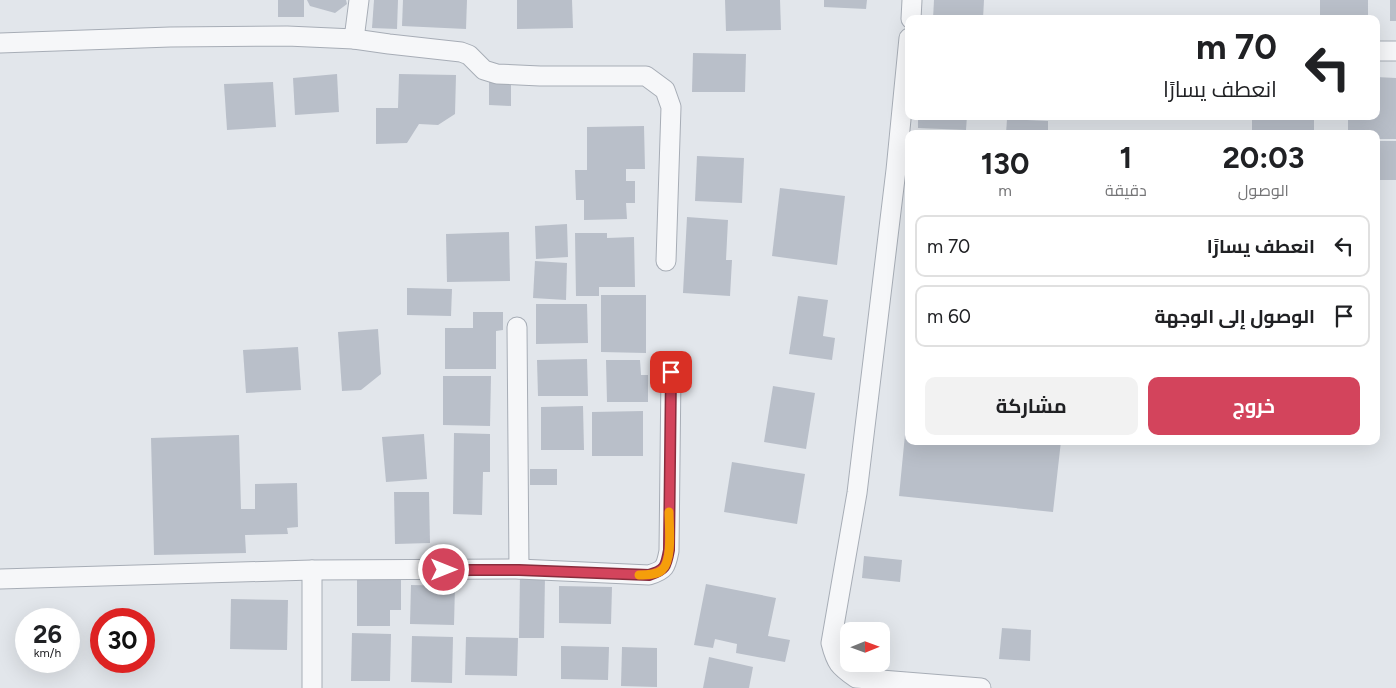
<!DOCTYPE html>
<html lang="ar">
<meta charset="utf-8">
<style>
body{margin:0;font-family:Figtree,Cairo,sans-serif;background:#f2f2f2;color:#202124;direction:rtl;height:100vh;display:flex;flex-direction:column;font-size:19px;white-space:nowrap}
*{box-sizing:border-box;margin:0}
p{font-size:16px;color:#757577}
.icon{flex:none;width:28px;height:28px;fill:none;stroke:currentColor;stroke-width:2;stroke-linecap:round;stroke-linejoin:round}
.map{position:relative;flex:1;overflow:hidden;direction:ltr}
.sheet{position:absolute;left:905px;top:130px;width:475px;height:315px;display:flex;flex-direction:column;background:#fff;border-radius:10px;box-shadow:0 5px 20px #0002;direction:rtl}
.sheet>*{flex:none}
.guide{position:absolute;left:905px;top:15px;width:475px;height:105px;border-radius:10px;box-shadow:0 5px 20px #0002;direction:rtl;background:#fff;color:#202124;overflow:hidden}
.needle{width:32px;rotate:89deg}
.fabs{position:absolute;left:840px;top:622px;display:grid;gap:10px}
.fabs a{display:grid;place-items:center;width:50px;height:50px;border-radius:10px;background:#fff;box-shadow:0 5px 20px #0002;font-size:25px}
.speed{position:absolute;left:15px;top:608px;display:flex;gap:10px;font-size:25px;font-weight:700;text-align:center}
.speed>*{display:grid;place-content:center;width:65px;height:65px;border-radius:50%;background:#fff;box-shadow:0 5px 20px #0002;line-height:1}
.speed small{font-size:12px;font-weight:400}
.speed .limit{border:8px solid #d22;background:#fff;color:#111}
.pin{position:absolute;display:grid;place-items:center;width:42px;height:42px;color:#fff;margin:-21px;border-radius:10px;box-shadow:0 2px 8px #0006}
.me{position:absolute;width:55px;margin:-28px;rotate:90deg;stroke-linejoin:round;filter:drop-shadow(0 0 4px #0008)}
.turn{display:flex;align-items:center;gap:18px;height:105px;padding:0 20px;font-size:22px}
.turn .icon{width:65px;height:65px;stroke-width:2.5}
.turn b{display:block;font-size:35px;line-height:42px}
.eta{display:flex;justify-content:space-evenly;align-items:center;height:85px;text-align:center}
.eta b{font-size:30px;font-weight:700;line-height:35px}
.cta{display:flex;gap:10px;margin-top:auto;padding:10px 20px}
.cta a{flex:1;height:58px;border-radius:10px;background:#d3445c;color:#fff;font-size:20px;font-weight:700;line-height:58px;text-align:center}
.cta a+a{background:#f2f2f2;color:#202124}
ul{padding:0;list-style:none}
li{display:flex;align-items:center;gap:15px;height:62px;margin:0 10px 8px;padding:0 10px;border:2px solid #e0e0e0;border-radius:10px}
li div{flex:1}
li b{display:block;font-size:19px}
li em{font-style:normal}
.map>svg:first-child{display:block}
.building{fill:#b9bfc9}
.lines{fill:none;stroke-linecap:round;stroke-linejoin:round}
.minor-casing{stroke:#a7adb6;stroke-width:21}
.minor{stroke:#f6f7f9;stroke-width:19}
.route-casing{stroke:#892c3c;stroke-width:12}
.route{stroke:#d3445c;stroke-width:9}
.slow{stroke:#f59e0b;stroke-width:9}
</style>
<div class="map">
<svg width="1396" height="688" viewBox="0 0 1396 688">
<rect width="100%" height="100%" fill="#e2e6eb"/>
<g class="building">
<rect x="278" y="0" width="26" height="17"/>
<path d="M307 0H346L347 4 335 13 310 6Z"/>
<path d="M374 0H398L397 29 372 28Z"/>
<path d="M403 0H467L466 29 402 26Z"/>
<path d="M517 0H572L573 28 517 29Z"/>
<path d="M725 0H780L781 30 726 31Z"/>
<path d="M824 0H867L866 9 824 7Z"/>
<path d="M934 0H984L983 19H933Z"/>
<rect x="1320" y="0" width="48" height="19"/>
<rect x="1390" y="0" width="6" height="21"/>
<path d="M693 53 746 54 745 92H692Z"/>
<path d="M337 74 339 112 295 115 293 78Z"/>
<path d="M399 74 456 75 455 114 438 125 419 124 407 143 376 144V108H398Z"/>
<path d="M1376 77 1396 78V139H1376V134H1348V116H1376Z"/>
<path d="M489 80H511V106L489 105Z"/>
<path d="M273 82 276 127 227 130 224 84Z"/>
<path d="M918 116H967L966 130 918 128Z"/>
<rect x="1252" y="116" width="62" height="18"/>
<path d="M1007 119 1048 121V134H1006Z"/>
<path d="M644 126 645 169H626V181H635V203H626L627 219 584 220V200H576L575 170H587V127Z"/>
<rect x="1376" y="141" width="20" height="39"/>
<path d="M697 156 744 158 742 203 695 201Z"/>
<path d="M780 188 845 196 837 265 772 256Z"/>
<path d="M687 217 728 220 726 260H732L730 296 683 293Z"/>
<path d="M567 224 568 257 536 259 535 226Z"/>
<path d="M509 232 510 281 447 282 446 234Z"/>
<path d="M575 233H607V238L634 237 635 287H599V296H576Z"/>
<path d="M535 261 567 263 566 300 533 298Z"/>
<path d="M407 288 452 289 451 316 407 315Z"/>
<path d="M601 295H646V353L601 352Z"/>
<path d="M798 296 828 300 823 336 835 338 832 360 789 354Z"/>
<path d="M536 304H587L588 343 536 344Z"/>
<path d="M473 312H503V330L496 331V369H445V328H473Z"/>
<path d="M378 329 381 374 361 390 342 391 338 332Z"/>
<path d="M298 347 301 390 246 393 243 350Z"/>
<path d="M587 359 588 396H538L537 360Z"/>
<path d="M606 360H640L641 375H648V402H607Z"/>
<path d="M443 376H491L490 426 443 425Z"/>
<path d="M773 386 815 393 806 449 764 442Z"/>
<path d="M583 406 584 450H541V407Z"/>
<path d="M643 411V456H592V412Z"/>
<path d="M907 414H909V441H1061L1053 512 899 496Z"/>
<path d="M454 433 490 434V472H483L482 515 453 514Z"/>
<path d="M424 434 427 479 386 482 382 437Z"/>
<path d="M239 435 241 509H255V484L297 483 298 527 287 528 288 534 245 535 246 553 154 555 151 438Z"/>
<path d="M732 462 805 474 797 524 724 512Z"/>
<rect x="530" y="469" width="27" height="16"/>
<path d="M394 492H429L430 543 395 544Z"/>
<path d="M864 556 902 560 900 582 862 578Z"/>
<path d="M520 575H545L544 638H519Z"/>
<path d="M357 578 401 579V610H390V626H357Z"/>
<path d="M706 584 776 598 768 636 790 640 785 662 736 653 737 644 715 639 713 648 694 645Z"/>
<path d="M411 585 455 586 454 625 410 624Z"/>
<path d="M559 586 612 587 611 624 559 623Z"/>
<path d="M231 599 288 600 287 650 230 649Z"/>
<path d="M1002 628 1031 630 1030 661 999 659Z"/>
<path d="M352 633 391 634 390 681H351Z"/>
<path d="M412 636 453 637 452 683 411 682Z"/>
<path d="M466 637 518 638 517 676 465 675Z"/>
<path d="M561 646 609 647 608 680 561 679Z"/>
<path d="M622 647 657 648V687L621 686Z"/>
<path d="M709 657 753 667 749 688H703Z"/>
</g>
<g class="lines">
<defs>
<g id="minor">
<path d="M911 19 912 0"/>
<path d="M909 38 896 170 857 493 831 643C836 663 839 666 856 678L981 688"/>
<path d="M354 39 389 44 461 52 469 55 484 70 497 74 540 76H646L665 90 671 107 666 261"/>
<path d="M0 43 170 37 287 36 354 39 359 0"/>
<path d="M1376 51H1396"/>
<path d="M517 327 519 569"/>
<path d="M312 570V688"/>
<path d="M0 579 312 570 519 569 649 575C665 570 666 567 669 551L671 372"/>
</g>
</defs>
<use href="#minor" class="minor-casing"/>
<use href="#minor" class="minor"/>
</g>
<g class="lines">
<defs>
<path id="route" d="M444 570H519L649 575C665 570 666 567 669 550L671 372"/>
</defs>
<use href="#route" class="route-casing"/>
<use href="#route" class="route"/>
<path class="slow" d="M639 575C647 575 656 575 662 570 673 560 669 526 669 512"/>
</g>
</svg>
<div class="fabs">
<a><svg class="needle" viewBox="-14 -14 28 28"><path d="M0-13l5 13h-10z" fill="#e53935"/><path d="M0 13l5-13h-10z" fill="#757577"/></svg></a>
</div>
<div class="speed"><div>26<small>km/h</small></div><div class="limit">30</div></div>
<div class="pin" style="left:671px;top:372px;background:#d93025"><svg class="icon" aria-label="arrive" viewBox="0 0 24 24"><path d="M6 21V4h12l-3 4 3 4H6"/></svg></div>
<svg class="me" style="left:444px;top:570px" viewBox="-20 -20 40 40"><circle r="17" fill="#d3445c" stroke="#fff" stroke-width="3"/><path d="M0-11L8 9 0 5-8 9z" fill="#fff"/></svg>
<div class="guide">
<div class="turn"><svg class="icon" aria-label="left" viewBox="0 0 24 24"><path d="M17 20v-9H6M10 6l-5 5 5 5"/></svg><div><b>70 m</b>انعطف يسارًا</div></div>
</div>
<section class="sheet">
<div class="eta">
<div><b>20:03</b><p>الوصول</p></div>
<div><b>1</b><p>دقيقة</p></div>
<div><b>130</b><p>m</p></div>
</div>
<ul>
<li><svg class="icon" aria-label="left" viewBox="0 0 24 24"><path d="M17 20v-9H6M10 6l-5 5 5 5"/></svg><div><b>انعطف يسارًا</b></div><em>70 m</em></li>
<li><svg class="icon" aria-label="arrive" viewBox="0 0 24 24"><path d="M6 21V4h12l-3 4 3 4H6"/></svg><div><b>الوصول إلى الوجهة</b></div><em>60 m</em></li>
</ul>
<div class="cta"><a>خروج</a><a>مشاركة</a></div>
</section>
</div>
